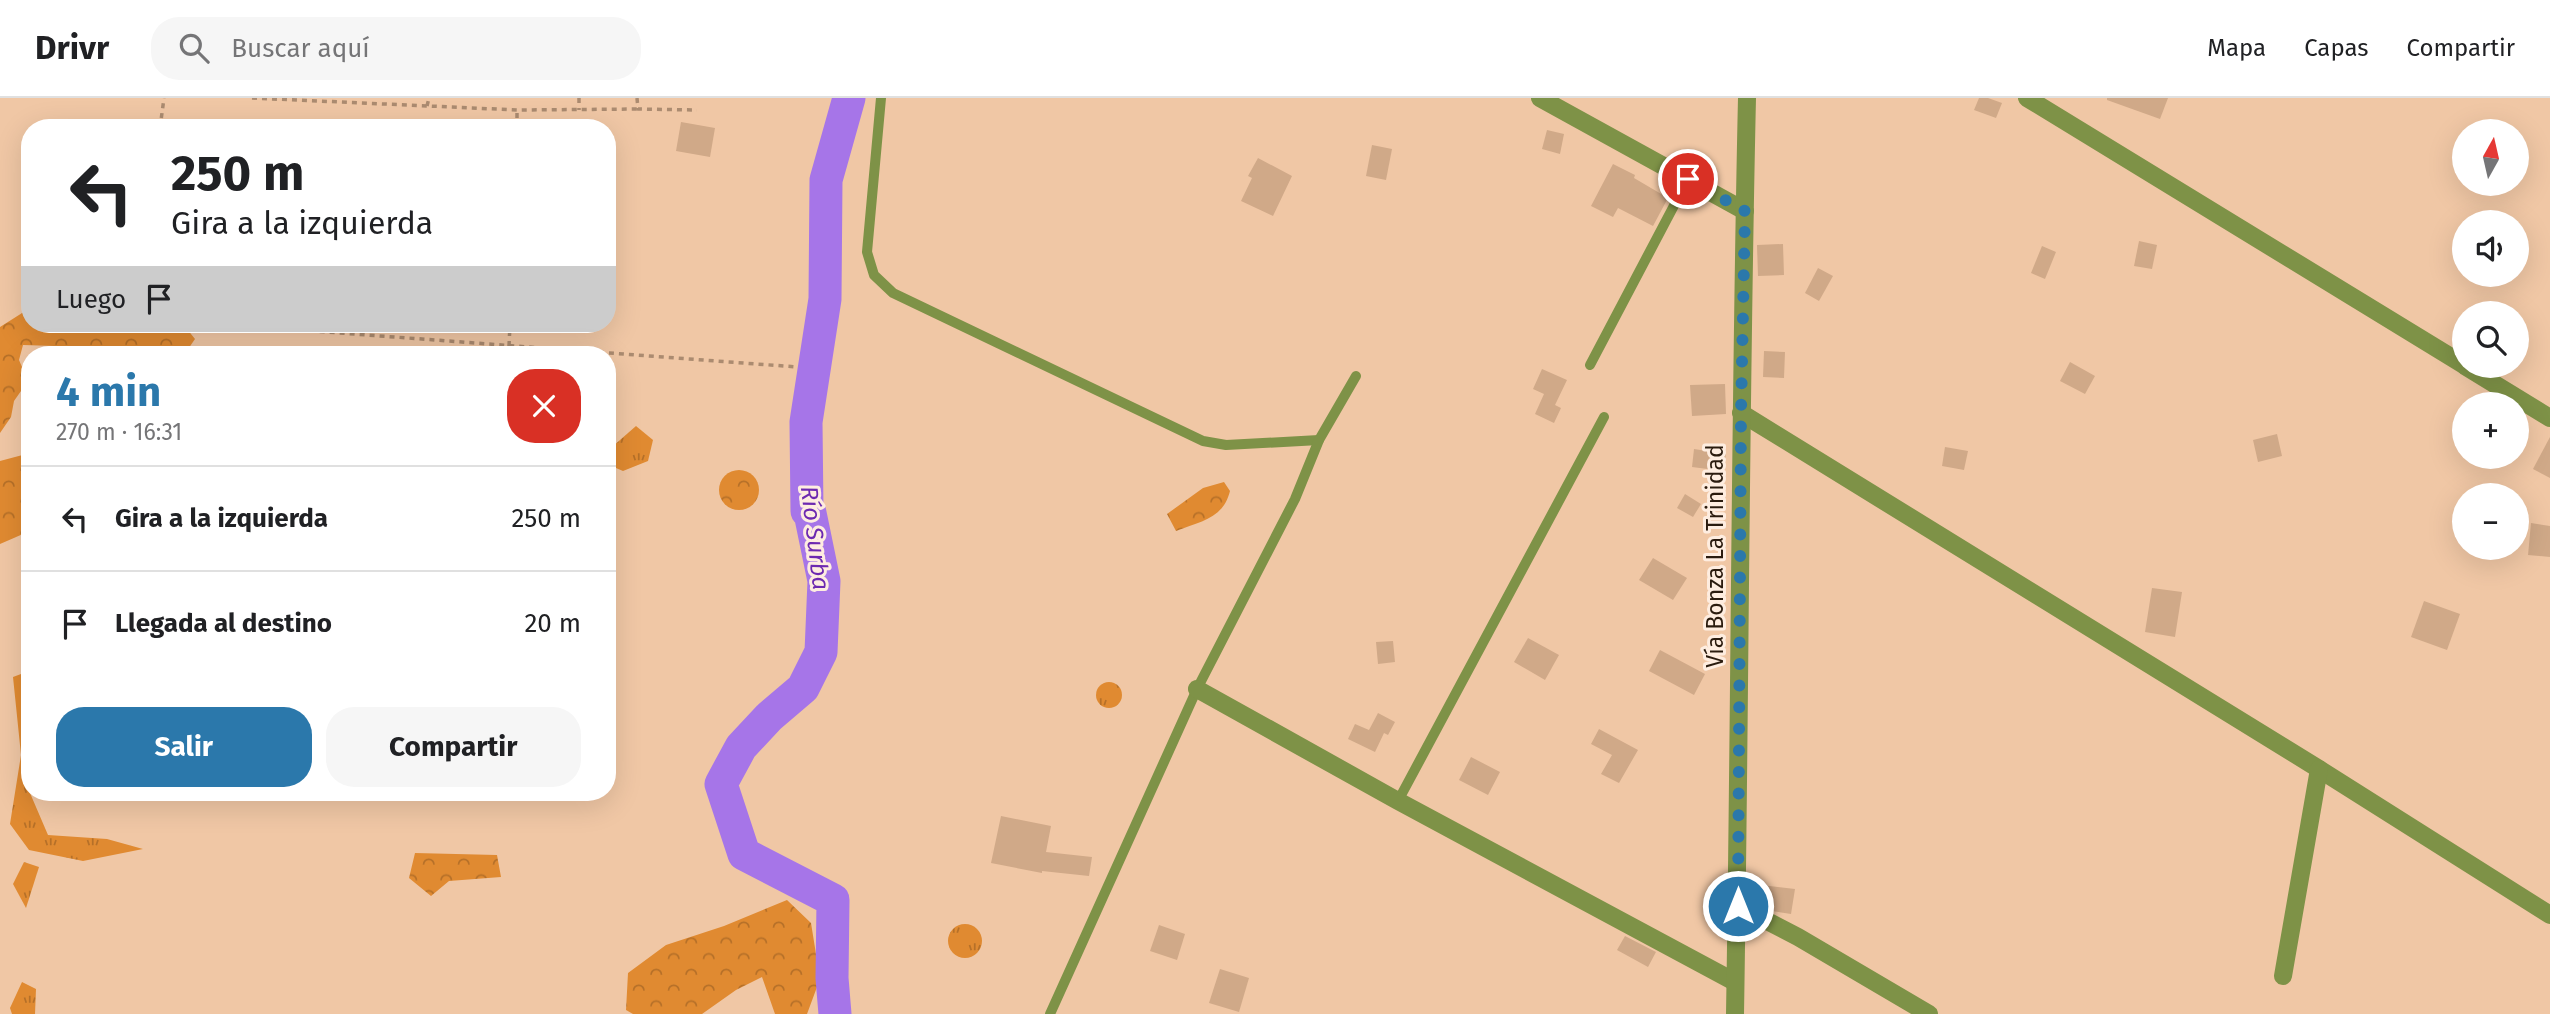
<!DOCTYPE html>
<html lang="es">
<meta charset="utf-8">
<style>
body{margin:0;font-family:"Fira Sans",sans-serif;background:#f6f6f6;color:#202124;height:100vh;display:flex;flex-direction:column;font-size:26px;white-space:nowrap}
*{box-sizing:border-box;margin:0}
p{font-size:23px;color:#757577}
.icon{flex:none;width:38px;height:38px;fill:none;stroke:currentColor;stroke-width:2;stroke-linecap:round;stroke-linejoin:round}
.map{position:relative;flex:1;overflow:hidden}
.side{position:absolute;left:21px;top:248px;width:595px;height:455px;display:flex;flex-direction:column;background:#fff;border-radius:28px;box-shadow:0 7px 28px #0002}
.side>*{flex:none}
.top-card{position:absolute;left:21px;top:21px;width:595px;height:214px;border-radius:28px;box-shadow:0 7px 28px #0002;background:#fff;color:#202124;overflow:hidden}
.needle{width:46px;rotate:8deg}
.controls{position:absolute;left:2452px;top:21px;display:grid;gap:14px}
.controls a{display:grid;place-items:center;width:77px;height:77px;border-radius:50%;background:#fff;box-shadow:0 7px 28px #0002;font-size:35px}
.pin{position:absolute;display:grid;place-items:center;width:60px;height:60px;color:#fff;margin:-30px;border:4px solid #fff;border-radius:50%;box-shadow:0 2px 7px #0007}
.me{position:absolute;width:77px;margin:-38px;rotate:0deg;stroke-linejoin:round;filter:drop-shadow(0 0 5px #0008)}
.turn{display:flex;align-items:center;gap:24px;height:147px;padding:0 35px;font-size:32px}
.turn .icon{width:91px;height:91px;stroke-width:2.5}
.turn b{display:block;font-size:49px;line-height:60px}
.then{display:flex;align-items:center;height:66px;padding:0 35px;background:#0003;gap:14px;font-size:26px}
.round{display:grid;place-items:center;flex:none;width:74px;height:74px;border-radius:28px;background:#f6f6f6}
.summary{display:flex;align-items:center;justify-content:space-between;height:119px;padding:0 35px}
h1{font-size:42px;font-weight:700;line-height:52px;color:#2b78ab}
.primary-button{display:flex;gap:14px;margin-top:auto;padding:14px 35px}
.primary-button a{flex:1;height:80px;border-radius:28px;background:#2b78ab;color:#fff;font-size:28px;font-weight:700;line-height:80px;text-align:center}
.primary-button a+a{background:#f6f6f6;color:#202124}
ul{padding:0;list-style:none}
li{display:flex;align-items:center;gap:21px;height:105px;padding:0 35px;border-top:2px solid #e0e0e0}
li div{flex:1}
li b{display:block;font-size:26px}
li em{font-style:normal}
header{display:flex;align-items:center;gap:42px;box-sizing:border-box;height:98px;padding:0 35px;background:#fff;border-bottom:2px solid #e0e0e0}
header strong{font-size:33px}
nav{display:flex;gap:38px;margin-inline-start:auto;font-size:24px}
.search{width:490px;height:63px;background:#f6f6f6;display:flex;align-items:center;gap:18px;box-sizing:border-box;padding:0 24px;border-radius:28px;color:#757577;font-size:26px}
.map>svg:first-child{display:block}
.grass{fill:url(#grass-tufts)}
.forest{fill:url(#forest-crowns)}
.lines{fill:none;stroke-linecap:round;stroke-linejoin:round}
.river{stroke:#a675e8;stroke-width:33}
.building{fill:#d0a988}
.path{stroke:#ab8b70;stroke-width:3.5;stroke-dasharray:5 5;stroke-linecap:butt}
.lane{stroke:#7e9247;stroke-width:10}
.street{stroke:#7e9247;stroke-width:18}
.route{stroke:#2b78ab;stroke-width:12;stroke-dasharray:0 21.6}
.labels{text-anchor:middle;stroke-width:6;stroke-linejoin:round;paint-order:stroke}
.street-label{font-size:23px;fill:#2a1b0e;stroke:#feede0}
.water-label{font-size:24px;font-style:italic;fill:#6d29b0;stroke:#feede0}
</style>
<header>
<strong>Drivr</strong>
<div class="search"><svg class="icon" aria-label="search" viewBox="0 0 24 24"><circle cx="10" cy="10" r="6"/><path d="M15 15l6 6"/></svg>Buscar aquí</div>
<nav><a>Mapa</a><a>Capas</a><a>Compartir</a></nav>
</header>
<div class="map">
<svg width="2550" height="916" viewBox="0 0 2550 916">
<defs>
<pattern id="grass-tufts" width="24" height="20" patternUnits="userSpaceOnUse" patternTransform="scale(1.75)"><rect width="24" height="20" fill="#e08a31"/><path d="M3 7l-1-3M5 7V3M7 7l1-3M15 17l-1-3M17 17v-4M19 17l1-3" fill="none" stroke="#b67028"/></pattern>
<pattern id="forest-crowns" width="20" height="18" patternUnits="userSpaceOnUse" patternTransform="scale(1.75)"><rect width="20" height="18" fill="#e08a31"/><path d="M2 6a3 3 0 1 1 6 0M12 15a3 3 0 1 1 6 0" fill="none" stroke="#b67028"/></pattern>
</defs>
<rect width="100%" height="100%" fill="#f0c7a5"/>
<g class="grass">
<path d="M636 328 653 342 648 363 623 373 609 367 612 349Z"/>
<path d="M29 573 30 695 48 737 107 741 143 751 83 763 29 752 10 726 21 657 13 579Z"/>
<circle cx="1109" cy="597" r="13"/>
<path d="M24 764 39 769 26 810 13 786Z"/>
<circle cx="965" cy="843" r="17"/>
<path d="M22 884 36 891 35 916H12L10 910Z"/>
</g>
<g class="forest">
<path d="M30 210V226H183L195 241 184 257 147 251 23 247 19 262 28 283 14 303 11 319 0 335V229Z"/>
<path d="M30 355V433L0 446V363Z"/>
<circle cx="739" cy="392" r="20"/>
<path d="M1224 384 1230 393C1223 421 1201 423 1176 433L1167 416 1203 390Z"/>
<path d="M415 755 497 757 501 779 449 783 431 798 409 780Z"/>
<path d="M787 802 811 825 816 856 817 889 807 916H775L762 879 736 892 702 916H633L626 912 628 875 666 847 724 828Z"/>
</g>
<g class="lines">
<path class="river" d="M835 916 832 880 833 802 744 756 721 686 741 649 769 619 803 590 821 554 824 483 810 415 807 413 806 324 825 201 826 82 849 0"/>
</g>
<g class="building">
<path d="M1979 0H1988L2002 5 1996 20 1974 12Z"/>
<path d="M2107 0H2168L2160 21 2107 2Z"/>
<path d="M681 24 715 30 710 59 676 53Z"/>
<path d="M1547 32 1564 36 1560 56 1542 51Z"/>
<path d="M1372 47 1392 51 1386 82 1366 78Z"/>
<path d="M1258 60 1292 78 1273 118 1241 103 1252 80 1248 78Z"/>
<path d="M1613 66 1635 77 1634 80 1668 100 1653 128 1618 110 1613 119 1591 108Z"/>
<path d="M2139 143 2157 147 2152 171 2134 168Z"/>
<path d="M1783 146 1784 177 1758 178 1757 147Z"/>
<path d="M2042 148 2056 154 2045 181 2031 175Z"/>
<path d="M1818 170 1833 178 1819 203 1805 195Z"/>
<path d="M1764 253 1785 254 1784 280 1763 279Z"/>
<path d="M2070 264 2095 278 2085 296 2060 283Z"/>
<path d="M1542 271 1567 282 1555 307 1561 310 1554 325 1535 316 1544 296 1533 291Z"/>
<path d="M1725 286 1726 316 1692 318 1690 287Z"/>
<path d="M2277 336 2282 358 2258 364 2253 342Z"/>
<path d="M2550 339V380L2533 371Z"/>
<path d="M1945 349 1968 353 1964 372 1942 368Z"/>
<path d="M1694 351 1726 356 1723 373 1692 369Z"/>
<path d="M1685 396 1701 406 1693 419 1677 410Z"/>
<path d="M2531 425 2550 428V459L2528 457Z"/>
<path d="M1653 460 1687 480 1673 502 1639 482Z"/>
<path d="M2152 490 2182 494 2175 539 2145 534Z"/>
<path d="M2424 503 2460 516 2447 552 2411 539Z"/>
<path d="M1528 540 1559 557 1545 582 1514 564Z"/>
<path d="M1393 543 1395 564 1378 566 1376 544Z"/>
<path d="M1660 552 1705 576 1694 597 1649 573Z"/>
<path d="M1378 615 1395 624 1388 637 1384 635 1375 654 1348 641 1355 626 1369 632Z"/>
<path d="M1599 631 1638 652 1619 685 1601 676 1612 657 1591 646Z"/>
<path d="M1471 659 1500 674 1488 697 1459 682Z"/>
<path d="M1001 718 1051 728 1046 754 1092 759 1089 778 1042 773V775L991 765Z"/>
<path d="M1761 787 1795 791 1791 816 1772 813 1759 806Z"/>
<path d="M1159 827 1185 836 1177 862 1150 853Z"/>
<path d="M1625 838 1656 854 1648 869 1617 852Z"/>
<path d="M1220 871 1249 880 1239 914 1209 905Z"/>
</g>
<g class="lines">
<g class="path">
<path d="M252 0 517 12 638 11"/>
<path d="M579 0V12"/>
<path d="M637 0 638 11 697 12"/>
<path d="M427 8 429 0"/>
<path d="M160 30 164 0"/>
<path d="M517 30V12"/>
<path d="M220 226 797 269"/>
<path d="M509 248 510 226"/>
</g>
<g class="lane">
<path d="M881 0 867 154 874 177 893 195 1203 343 1226 347 1319 342"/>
<path d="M1590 267 1688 81"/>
<path d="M1398 703 1604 319"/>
<path d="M1050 916 1197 591 1295 401 1319 342 1356 278"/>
</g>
<g class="street">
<path d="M1540 0 1745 113"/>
<path d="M2027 0 2464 267"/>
<path d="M2465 268 2550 320"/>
<path d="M1741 315 2319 671 2550 817"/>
<path d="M1197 591 1398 703 1735 884"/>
<path d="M1738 808 1798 839 1929 916"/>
<path d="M2283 878 2319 671"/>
<path d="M1735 916C1740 611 1740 305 1747 0"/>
</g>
</g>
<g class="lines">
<path class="route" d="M1688 81 1745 113 1741 315 1738 808"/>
</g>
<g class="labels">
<g class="street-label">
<text transform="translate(1715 458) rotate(-90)" y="8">Vía Bonza La Trinidad</text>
</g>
<g class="water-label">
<text transform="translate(815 440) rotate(83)" y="8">Río Surba</text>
</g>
</g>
</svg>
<div class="controls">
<a><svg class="needle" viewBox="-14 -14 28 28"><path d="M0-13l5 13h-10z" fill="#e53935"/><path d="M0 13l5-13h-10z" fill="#757577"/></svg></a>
<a><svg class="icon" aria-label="sound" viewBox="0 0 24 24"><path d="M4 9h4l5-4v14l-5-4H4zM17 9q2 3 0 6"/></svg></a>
<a><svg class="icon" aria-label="search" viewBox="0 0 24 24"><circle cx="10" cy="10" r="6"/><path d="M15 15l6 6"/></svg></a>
<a>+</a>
<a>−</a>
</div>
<div class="pin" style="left:1688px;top:81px;background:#d93025"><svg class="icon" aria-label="arrive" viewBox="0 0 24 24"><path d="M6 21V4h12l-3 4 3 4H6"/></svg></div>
<svg class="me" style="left:1738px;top:808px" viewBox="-20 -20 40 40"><circle r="17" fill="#2b78ab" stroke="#fff" stroke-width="3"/><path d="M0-11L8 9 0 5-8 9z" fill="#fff"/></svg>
<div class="top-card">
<div class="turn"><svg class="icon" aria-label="left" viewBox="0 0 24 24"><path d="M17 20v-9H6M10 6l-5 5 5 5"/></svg><div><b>250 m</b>Gira a la izquierda</div></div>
<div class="then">Luego<svg class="icon" aria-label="arrive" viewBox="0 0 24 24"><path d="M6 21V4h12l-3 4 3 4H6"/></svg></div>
</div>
<section class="side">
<div class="summary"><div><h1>4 min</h1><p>270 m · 16:31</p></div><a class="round" style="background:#d93025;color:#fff"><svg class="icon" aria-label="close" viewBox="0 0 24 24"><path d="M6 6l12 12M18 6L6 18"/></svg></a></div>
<ul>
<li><svg class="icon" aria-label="left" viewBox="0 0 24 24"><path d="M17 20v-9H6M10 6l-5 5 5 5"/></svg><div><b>Gira a la izquierda</b></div><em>250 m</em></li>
<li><svg class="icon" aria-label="arrive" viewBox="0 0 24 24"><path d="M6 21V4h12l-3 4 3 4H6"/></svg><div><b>Llegada al destino</b></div><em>20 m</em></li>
</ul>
<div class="primary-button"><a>Salir</a><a>Compartir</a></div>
</section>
</div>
